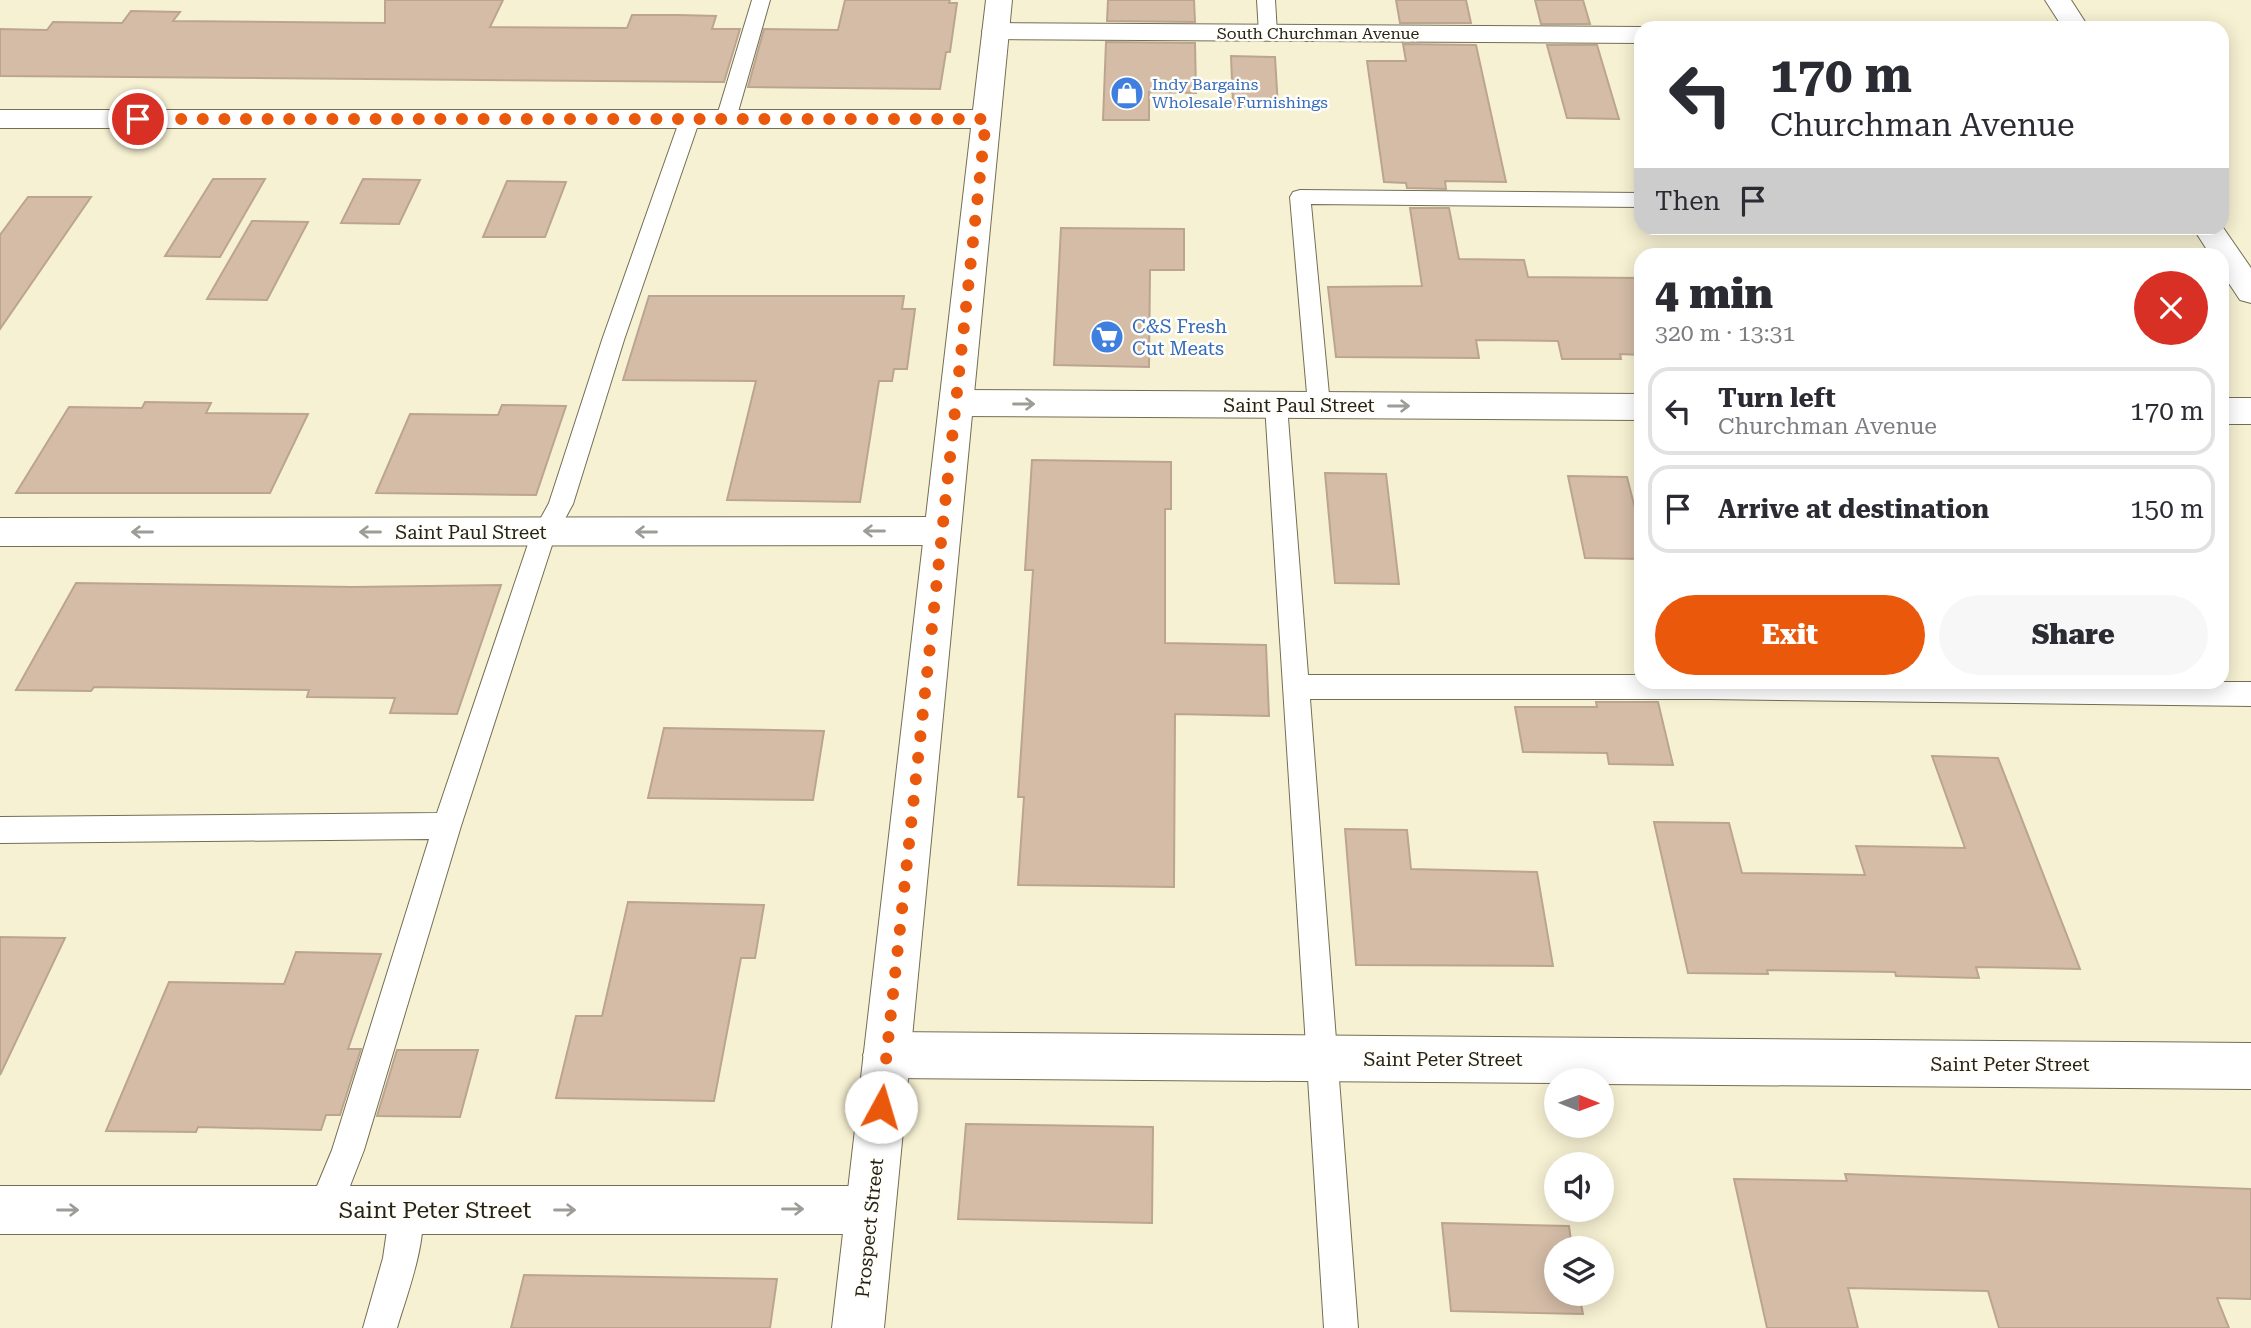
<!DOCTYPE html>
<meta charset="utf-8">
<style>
body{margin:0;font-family:"Roboto Serif",serif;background:#f7f7f7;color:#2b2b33;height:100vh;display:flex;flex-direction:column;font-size:26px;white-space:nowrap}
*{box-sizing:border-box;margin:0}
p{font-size:23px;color:#7c7c81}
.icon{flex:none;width:38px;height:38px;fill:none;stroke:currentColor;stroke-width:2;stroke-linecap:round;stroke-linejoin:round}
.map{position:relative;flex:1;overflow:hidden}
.sheet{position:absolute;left:1634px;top:248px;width:595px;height:441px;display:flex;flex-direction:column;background:#fff;border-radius:21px;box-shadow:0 4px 18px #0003}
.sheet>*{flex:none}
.top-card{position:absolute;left:1634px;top:21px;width:595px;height:214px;border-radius:21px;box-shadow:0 4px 18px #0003;background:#fff;color:#2b2b33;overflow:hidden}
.needle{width:46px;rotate:91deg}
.fabs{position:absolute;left:1544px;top:1068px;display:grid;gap:14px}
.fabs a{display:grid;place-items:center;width:70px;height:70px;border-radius:50%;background:#fff;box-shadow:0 4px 18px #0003;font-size:35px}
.pin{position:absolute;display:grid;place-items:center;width:60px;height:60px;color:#fff;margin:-30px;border:4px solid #fff;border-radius:50%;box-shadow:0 2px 7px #0007}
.me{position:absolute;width:77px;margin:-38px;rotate:6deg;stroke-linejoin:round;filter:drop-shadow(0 0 5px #0008)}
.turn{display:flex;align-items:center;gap:24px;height:147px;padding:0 21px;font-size:32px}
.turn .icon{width:91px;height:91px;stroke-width:2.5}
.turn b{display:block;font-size:49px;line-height:60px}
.then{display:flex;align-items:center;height:66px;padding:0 21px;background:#0003;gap:14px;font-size:26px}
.round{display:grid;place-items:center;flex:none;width:74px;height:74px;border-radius:37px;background:#f7f7f7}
.headline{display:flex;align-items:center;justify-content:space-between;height:119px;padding:0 21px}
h1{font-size:42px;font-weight:800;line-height:52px}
.cta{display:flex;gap:14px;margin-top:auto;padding:14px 21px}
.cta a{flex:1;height:80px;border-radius:42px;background:#ea580c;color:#fff;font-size:28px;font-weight:800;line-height:80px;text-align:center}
.cta a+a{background:#f7f7f7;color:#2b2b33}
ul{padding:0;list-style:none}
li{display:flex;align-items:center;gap:21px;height:88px;margin:0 14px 10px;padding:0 7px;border:4px solid #e1e1e2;border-radius:21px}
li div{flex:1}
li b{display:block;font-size:26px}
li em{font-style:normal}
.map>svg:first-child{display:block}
.building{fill:#d4bca7;stroke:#bca590;stroke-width:2}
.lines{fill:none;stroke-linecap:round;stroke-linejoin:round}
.service-casing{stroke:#736e53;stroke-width:2}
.minor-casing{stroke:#736e53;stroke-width:2}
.secondary-casing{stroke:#736e53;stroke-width:2}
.service{fill:#fff;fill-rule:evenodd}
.minor{fill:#fff;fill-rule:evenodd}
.secondary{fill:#fff;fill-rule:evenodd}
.oneway{stroke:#9d9c97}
.route{stroke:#ea580c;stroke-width:12;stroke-dasharray:0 21.6}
.labels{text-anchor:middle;stroke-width:5;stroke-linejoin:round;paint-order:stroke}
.far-street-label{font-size:16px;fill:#262318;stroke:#fffef8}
.far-shop-label{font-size:16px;fill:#366cbe;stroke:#fffef8;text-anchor:start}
.shop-label{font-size:19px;fill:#366cbe;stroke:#fffef8;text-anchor:start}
.street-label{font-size:19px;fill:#262318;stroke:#fffef8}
.near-street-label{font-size:23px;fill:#262318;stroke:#fffef8}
</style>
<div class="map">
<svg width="2251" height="1328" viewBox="0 0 2251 1328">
<rect width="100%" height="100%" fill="#f7f1d3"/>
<g class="building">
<path d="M385 0H503L490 27 627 28 632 15H679L716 16 712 29H740L724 82 0 76V29L47 30 53 22 122 23 131 11 180 12 173 21 385 23Z"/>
<path d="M845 0H950L949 3H957L950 52H946L940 89 748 87 764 29 838 30Z"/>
<path d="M1108 0H1194L1195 22 1107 21Z"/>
<path d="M1396 0H1466L1471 23H1400Z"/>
<path d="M1535 0H1583L1590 24H1541Z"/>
<path d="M1106 42 1195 43 1196 93 1149 92V120H1103Z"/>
<path d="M1403 44 1476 45 1506 182 1445 181 1446 189 1407 188 1406 183 1384 182 1367 61H1406Z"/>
<path d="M1547 45H1597L1619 119 1567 118Z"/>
<path d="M1231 56 1275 57 1278 107 1233 106Z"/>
<path d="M213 179H265L220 257 165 256Z"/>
<path d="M363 179 420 180 399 224 341 223Z"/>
<path d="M507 181 566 182 545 237H483Z"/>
<path d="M28 197H91L0 329V235Z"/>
<path d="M1410 208H1449L1459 259 1524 260 1528 277 1642 278V355L1620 354 1621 359H1562L1558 341 1476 340 1479 358 1336 357 1328 287 1422 286Z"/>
<path d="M252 221 308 222 267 300 207 299Z"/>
<path d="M1061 228 1184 229V270H1150L1149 367 1054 365Z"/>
<path d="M649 296H904L902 309H915L907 369H894L892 381H879L860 502 727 500 756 381 623 380Z"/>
<path d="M145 402 211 403 206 413 308 414 270 493H16L69 407 142 408Z"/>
<path d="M502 405 566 406 536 495 376 493 410 414 498 415Z"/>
<path d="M1032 460 1171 462V509H1165V643L1266 645 1269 716 1175 714 1174 887 1018 885 1024 797H1018L1033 570H1025Z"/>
<path d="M1325 473 1386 474 1399 584 1335 583Z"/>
<path d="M1568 476 1627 477 1642 536V559L1585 558Z"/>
<path d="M76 583 353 587 501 585 457 714 390 713 395 698 307 697 309 690 94 687 91 691 16 690Z"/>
<path d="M1596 702H1658L1673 765 1609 764 1607 753 1523 752 1515 707H1597Z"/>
<path d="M664 728 824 731 813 800 648 798Z"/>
<path d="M1932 756 1998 758 2080 969 1976 967 1979 978 1896 976 1895 972 1767 970 1768 974 1688 973 1654 822 1729 823 1742 873 1865 875 1856 846 1965 848Z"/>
<path d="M1345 829 1407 830 1411 869 1537 872 1553 966 1356 965Z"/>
<path d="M628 902 764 905 755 958H741L714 1101 556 1098 576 1016H602Z"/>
<path d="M0 937 65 938 0 1075Z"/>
<path d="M296 952 381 954 348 1049H361L340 1115H326L321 1130 198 1127 196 1132 106 1131 169 982 284 984Z"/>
<path d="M397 1050H478L460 1117 377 1116Z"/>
<path d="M966 1124 1153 1127 1152 1223 958 1219Z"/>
<path d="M1845 1174 2251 1189V1299L2217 1298 2229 1328H1999L1988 1291 1848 1288 1858 1328H1767L1734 1179 1847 1181Z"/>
<path d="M1442 1223 1569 1226 1572 1248H1556V1293H1579L1583 1314 1451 1311Z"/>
<path d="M524 1275 777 1279 770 1328H511Z"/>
</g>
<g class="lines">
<defs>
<g id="service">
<path d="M752 0H770L736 119 733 123H719L716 119Z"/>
<path d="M1257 0H1275L1277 33 1274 37H1262L1259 33Z"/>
<path d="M690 113 697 115 700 119 624 340 573 504 554 539 461 826 364 1150 336 1222 324 1227 312 1222 307 1210 332 1150 429 839 0 843V817L437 813 530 538 549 503 602 340 680 119 683 115Z"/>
<path d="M1300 190 1642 193V207L1311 204 1330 405 1327 411 1319 414 1311 411 1308 405 1290 197 1293 192Z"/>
<path d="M1276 396 1284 399 1287 405 1308 675H1642V682H2251V706L1709 699H1310L1358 1328H1324L1265 405 1268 399Z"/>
<path d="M407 1193 419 1198C432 1230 407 1294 397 1328H363L383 1258 390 1210 395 1198Z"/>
</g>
<g id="minor">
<path d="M2045 0H2071L2089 28H2063Z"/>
<path d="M995 23 1642 27 1646 28H1642V43L995 39 986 37 982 31 986 25Z"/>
<path d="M2222 226 2251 268V303L2240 300 2222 273V256H2211L2193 228Z"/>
<path d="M956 390 1642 394V420L956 416 944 412 939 403 944 394Z"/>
<rect x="2222" y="398" width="29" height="26"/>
<path d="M942 517 955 521 960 531 955 541 942 545 0 546V518Z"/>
<path d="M886 1032 2251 1043V1089L1601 1084V1080H1556V1083L886 1078 870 1071 863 1055 870 1039Z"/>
<path d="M0 1186H871L888 1193 895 1210 888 1227 871 1234H0Z"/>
</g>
<path id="secondary" d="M986 0H1012L884 1328H832L971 128H0V110H973Z"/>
</defs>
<use href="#service" class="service-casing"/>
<use href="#minor" class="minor-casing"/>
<use href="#secondary" class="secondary-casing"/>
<use href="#service" class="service"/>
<use href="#minor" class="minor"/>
<use href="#secondary" class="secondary"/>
</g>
<defs><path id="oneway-shaft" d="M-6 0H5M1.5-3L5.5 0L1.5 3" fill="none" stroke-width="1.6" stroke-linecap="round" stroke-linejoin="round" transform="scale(1.75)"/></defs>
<g class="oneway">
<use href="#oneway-shaft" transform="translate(1024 404)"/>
<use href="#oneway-shaft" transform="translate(1399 406)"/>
<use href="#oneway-shaft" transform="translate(874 531) rotate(180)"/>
<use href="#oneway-shaft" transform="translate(142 532) rotate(-180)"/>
<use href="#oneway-shaft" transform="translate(370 532) rotate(-180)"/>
<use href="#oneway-shaft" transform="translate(646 532) rotate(180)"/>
<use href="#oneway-shaft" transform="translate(793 1209)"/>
<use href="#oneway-shaft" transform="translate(68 1210)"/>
<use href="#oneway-shaft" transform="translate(565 1210)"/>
</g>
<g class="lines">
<path class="route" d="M138 119H986L881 1107"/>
</g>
<defs>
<symbol id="shop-disc" viewBox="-11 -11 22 22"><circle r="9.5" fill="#3f7fe0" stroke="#fffef8"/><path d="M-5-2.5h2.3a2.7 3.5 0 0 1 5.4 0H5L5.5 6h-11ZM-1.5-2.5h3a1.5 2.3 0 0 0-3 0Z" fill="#fff"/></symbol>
<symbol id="supermarket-disc" viewBox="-11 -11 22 22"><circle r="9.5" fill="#3f7fe0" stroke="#fffef8"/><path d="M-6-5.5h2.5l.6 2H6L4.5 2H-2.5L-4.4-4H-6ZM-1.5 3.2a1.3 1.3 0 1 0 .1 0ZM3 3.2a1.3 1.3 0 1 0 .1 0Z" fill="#fff"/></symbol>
</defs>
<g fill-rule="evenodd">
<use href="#shop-disc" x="1108" y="74" width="38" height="38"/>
<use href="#supermarket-disc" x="1088" y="318" width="38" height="38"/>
</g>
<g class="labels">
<g class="far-street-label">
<text x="1318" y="39">South Churchman Avenue</text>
</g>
<g class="far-shop-label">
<text x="1152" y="90">Indy Bargains<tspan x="1152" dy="18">Wholesale Furnishings</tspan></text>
</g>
<g class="shop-label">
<text x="1132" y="333">C&amp;S Fresh<tspan x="1132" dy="22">Cut Meats</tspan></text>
</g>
<g class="street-label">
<text x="1299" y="412">Saint Paul Street</text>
<text x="471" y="539">Saint Paul Street</text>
<text x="1443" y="1066">Saint Peter Street</text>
<text x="2010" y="1071">Saint Peter Street</text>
<text transform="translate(869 1228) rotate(-84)" y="7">Prospect Street</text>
</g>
<g class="near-street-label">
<text x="435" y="1218">Saint Peter Street</text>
</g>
</g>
</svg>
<div class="fabs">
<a><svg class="needle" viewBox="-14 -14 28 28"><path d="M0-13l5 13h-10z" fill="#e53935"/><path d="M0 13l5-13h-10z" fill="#7c7c81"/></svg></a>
<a><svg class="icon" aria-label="sound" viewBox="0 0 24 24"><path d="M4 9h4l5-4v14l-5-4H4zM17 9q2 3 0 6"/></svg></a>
<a><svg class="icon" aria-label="layers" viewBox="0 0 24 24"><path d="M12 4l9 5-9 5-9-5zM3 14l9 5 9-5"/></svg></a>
</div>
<div class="pin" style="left:138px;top:119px;background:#d93025"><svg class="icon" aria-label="arrive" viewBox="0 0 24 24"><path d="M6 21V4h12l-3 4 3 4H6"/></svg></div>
<svg class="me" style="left:881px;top:1107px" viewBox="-20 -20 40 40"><circle r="19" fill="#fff"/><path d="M0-13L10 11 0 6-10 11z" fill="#ea580c"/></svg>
<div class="top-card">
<div class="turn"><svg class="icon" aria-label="left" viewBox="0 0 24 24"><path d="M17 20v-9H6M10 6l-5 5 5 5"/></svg><div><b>170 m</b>Churchman Avenue</div></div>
<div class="then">Then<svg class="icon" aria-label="arrive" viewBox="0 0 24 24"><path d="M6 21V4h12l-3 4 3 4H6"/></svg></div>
</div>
<section class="sheet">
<div class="headline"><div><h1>4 min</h1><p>320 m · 13:31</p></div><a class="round" style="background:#d93025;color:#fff"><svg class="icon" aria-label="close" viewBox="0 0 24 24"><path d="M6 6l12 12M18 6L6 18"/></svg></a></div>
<ul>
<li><svg class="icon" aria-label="left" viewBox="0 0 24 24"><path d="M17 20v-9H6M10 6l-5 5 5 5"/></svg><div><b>Turn left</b><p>Churchman Avenue</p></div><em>170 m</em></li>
<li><svg class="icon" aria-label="arrive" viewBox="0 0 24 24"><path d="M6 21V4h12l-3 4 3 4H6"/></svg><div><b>Arrive at destination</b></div><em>150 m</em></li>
</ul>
<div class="cta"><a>Exit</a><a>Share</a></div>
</section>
</div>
